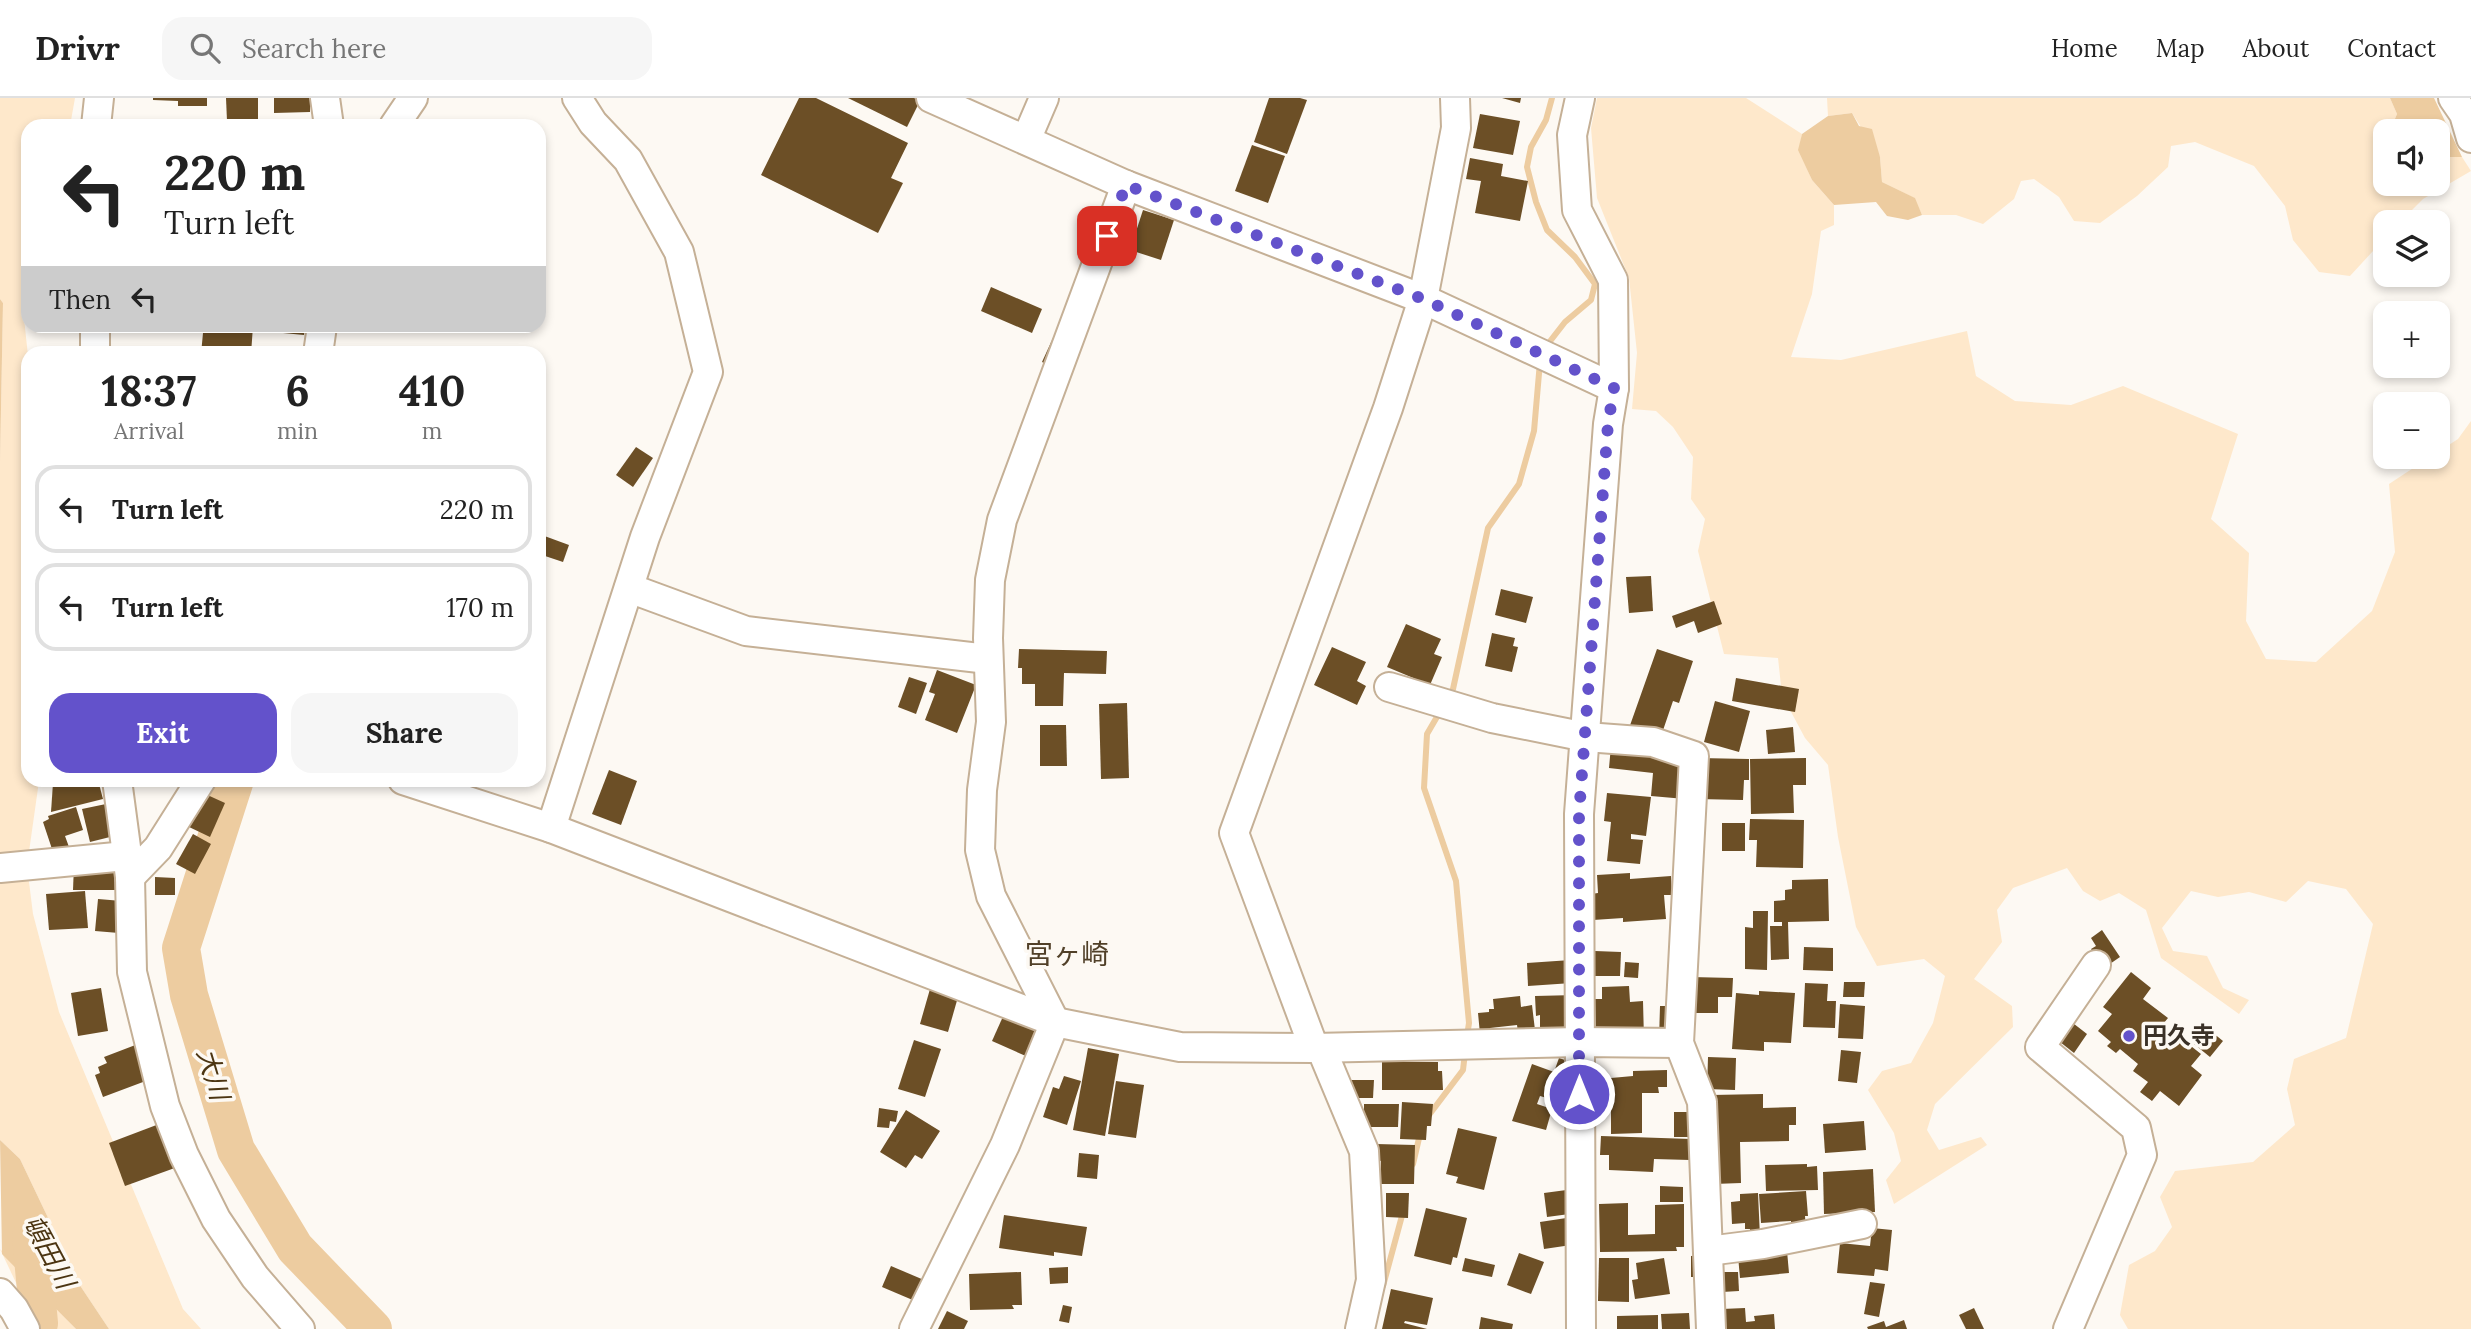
<!DOCTYPE html>
<meta charset="utf-8">
<style>
body{margin:0;font-family:Lora,"Noto Sans JP",serif;background:#f6f6f6;color:#222;height:100vh;display:flex;flex-direction:column;font-size:26px;white-space:nowrap}
*{box-sizing:border-box;margin:0}
p{font-size:23px;color:#767676}
.icon{flex:none;width:38px;height:38px;fill:none;stroke:currentColor;stroke-width:2;stroke-linecap:round;stroke-linejoin:round}
.map{position:relative;flex:1;overflow:hidden}
.panel{position:absolute;left:21px;top:248px;width:525px;height:441px;display:flex;flex-direction:column;background:#fff;border-radius:21px;box-shadow:0 4px 10px #0003}
.panel>*{flex:none}
.top-card{position:absolute;left:21px;top:21px;width:525px;height:214px;border-radius:21px;box-shadow:0 4px 10px #0003;background:#fff;color:#222;overflow:hidden}
.controls{position:absolute;left:2373px;top:21px;display:grid;gap:14px}
.controls a{display:grid;place-items:center;width:77px;height:77px;border-radius:14px;background:#fff;box-shadow:0 4px 10px #0003;font-size:35px}
.pin{position:absolute;display:grid;place-items:center;width:60px;height:60px;color:#fff;margin:-30px;border-radius:14px;box-shadow:0 4px 10px #0006}
.me{position:absolute;width:77px;margin:-38px;rotate:0deg;stroke-linejoin:round;filter:drop-shadow(0 0 5px #0008)}
.turn{display:flex;align-items:center;gap:24px;height:147px;padding:0 28px;font-size:32px}
.turn .icon{width:91px;height:91px;stroke-width:2.5}
.turn b{display:block;font-size:49px;line-height:60px}
.then{display:flex;align-items:center;height:66px;padding:0 28px;background:#0003;gap:14px;font-size:26px}
.eta{display:flex;justify-content:space-evenly;align-items:center;height:119px;text-align:center}
.eta b{font-size:42px;font-weight:700;line-height:49px}
.button{display:flex;gap:14px;margin-top:auto;padding:14px 28px}
.button a{flex:1;height:80px;border-radius:21px;background:#6352cb;color:#fff;font-size:28px;font-weight:700;line-height:80px;text-align:center}
.button a+a{background:#f6f6f6;color:#222}
ul{padding:0;list-style:none}
li{display:flex;align-items:center;gap:21px;height:88px;margin:0 14px 10px;padding:0 14px;border:4px solid #e0e0e0;border-radius:21px}
li div{flex:1}
li b{display:block;font-size:26px}
li em{font-style:normal}
header{display:flex;align-items:center;gap:42px;box-sizing:border-box;height:98px;padding:0 35px;background:#fff;border-bottom:2px solid #e0e0e0}
header strong{font-size:33px}
nav{display:flex;gap:38px;margin-inline-start:auto;font-size:24px}
.search{width:490px;height:63px;background:#f6f6f6;display:flex;align-items:center;gap:18px;box-sizing:border-box;padding:0 24px;border-radius:21px;color:#767676;font-size:26px}
.map>svg:first-child{display:block}
.green{fill:#fee8cb}
.water{fill:#edcca0}
.lines{fill:none;stroke-linecap:round;stroke-linejoin:round}
.stream{stroke:#edcca0;stroke-width:6}
.river{stroke:#edcca0;stroke-width:38}
.building{fill:#6c4f26}
.minor-casing{stroke:#c5b096;stroke-width:32}
.minor{stroke:#fff;stroke-width:28}
.route{stroke:#6352cb;stroke-width:12;stroke-dasharray:0 21.6}
.poi-dot{fill:#6352cb;stroke:#fdf9f3;stroke-width:2.5}
.labels{text-anchor:middle;stroke-width:7;stroke-linejoin:round;paint-order:stroke}
.poi-label{font-size:24px;font-weight:bold;fill:#3a3127;stroke:#fdf9f3;text-anchor:start}
.water-label{font-size:26px;font-style:italic;fill:#4c3512;stroke:#fdf9f3}
.quarter-label{font-size:28px;fill:#514028;stroke:#fdf9f3}
</style>
<header>
<strong>Drivr</strong>
<div class="search"><svg class="icon" aria-label="search" viewBox="0 0 24 24"><circle cx="10" cy="10" r="6"/><path d="M15 15l6 6"/></svg>Search here</div>
<nav><a>Home</a><a>Map</a><a>About</a><a>Contact</a></nav>
</header>
<div class="map">
<svg width="2471" height="1231" viewBox="0 0 2471 1231">
<rect width="100%" height="100%" fill="#fdf9f3"/>
<g class="green">
<path d="M0 0H75L70 28H28V196L22 201 28 258V682L39 683 27 768 33 816 59 914 183 1211 201 1231H109L81 1189 20 1061 0 1042V364L3 205 0 201Z"/>
<path d="M1597 0H1746L1802 36 1799 52 1812 82 1834 107V127L1821 133 1812 196 1791 259 1841 262 1967 233 1976 278 2015 303 2071 307 2123 288 2238 336 2211 421 2249 455 2246 523 2266 561 2316 564 2372 513 2395 454 2389 386 2430 359H2438V354L2458 341 2471 323V1231H2128L2120 1217 2129 1167 2155 1153 2172 1129 2160 1099 2175 1073 2253 1064 2295 1027 2287 991 2294 961 2346 940 2373 826 2346 791 2308 783 2286 804 2249 794 2218 799 2191 793 2162 830 2173 853 2207 858 2223 890 2249 902 2239 916 2161 860 2146 812 2119 795 2100 803 2083 793 2067 770 2013 790 1997 812 2002 844 1974 881 2012 908 2013 929 1935 1006 1927 1032 1939 1052 1981 1039 1987 1047 1894 1106 1886 1082 1901 1063 1894 1035 1868 992 1882 973 1911 965 1933 925 1945 878 1924 861 1877 868 1856 829 1838 739 1828 667 1805 640 1782 597 1778 560 1724 556 1698 453 1705 421 1691 401 1693 359 1673 329 1656 313 1632 311 1637 255 1629 180 1597 100 1591 30Z"/>
<path d="M1827 0H2390L2397 16 2390 33H2385V86H2438V59H2462L2471 73 2423 101 2400 124H2385V140L2350 178 2319 174 2293 142 2285 108 2254 68 2195 44 2171 48 2168 69 2137 98 2100 125 2074 123 2059 99 2034 81 2021 83 2014 101 1983 126 1956 117H1922L1914 100 1882 84 1880 59 1852 15 1828 18Z"/>
<path d="M0 1151 76 1231H38Z"/>
</g>
<g class="water">
<path d="M2390 0H2434L2462 59H2438V33H2390L2397 16Z"/>
<path d="M1852 15 1859 28 1872 31 1880 59 1882 84 1915 100 1922 117 1908 122 1887 118 1876 104 1834 107 1812 82 1798 52 1802 36 1828 18Z"/>
<path d="M0 201 3 205 0 364Z"/>
<path d="M0 1042 20 1061 81 1189 109 1231H76L2 1156Z"/>
</g>
<g class="lines">
<g class="stream">
<path d="M1544 251 1565 224 1591 202 1595 186 1575 159 1547 132 1536 104 1527 69 1531 49 1546 22 1552 0"/>
<path d="M1448 600 1453 591 1488 430 1519 386 1534 333 1540 264"/>
<path d="M1441 612 1427 636 1424 690 1456 783 1469 925 1467 938"/>
<path d="M1429 1017 1463 972 1465 955"/>
<path d="M1413 1066 1420 1036"/>
<path d="M1383 1188 1403 1114"/>
</g>
<g class="river">
<path d="M235 682 181 850 189 897 236 1052 295 1150 373 1231"/>
<path d="M31 1138 39 1225 32 1231"/>
</g>
</g>
<g class="building">
<path d="M153 0H207V8H178V3L153 2Z"/>
<path d="M226 0H258V22L227 23Z"/>
<path d="M274 0H310V14L274 15Z"/>
<path d="M799 0H816L908 45 891 80 903 85 878 135 761 77Z"/>
<path d="M848 0H914L920 3 907 29Z"/>
<path d="M1269 0H1300L1307 2 1287 56 1254 44Z"/>
<path d="M1502 0H1521L1520 5Z"/>
<path d="M1480 16 1520 23 1513 57 1473 50Z"/>
<path d="M1252 47 1285 58 1268 105 1235 93Z"/>
<path d="M1470 60 1503 66 1501 78 1528 83 1520 123 1475 115 1481 83 1466 81Z"/>
<path d="M1143 112 1174 122 1161 162 1130 152Z"/>
<path d="M991 189 1042 211 1032 235 981 213Z"/>
<path d="M214 228H253L251 256H201L203 235H214Z"/>
<path d="M283 228H305L304 237 283 235Z"/>
<path d="M1053 240 1065 246 1054 270 1042 264Z"/>
<path d="M636 349 653 360 633 389 616 377Z"/>
<path d="M539 436 569 447 563 464 539 456Z"/>
<path d="M1651 478 1653 513 1629 515 1626 479Z"/>
<path d="M1501 491 1533 499 1526 525 1495 517Z"/>
<path d="M1714 503 1722 526 1698 535 1694 523 1676 530 1672 518Z"/>
<path d="M1406 526 1441 541 1434 556 1442 559 1430 587 1387 569Z"/>
<path d="M1492 535 1515 540 1513 548 1518 549 1512 574 1485 568Z"/>
<path d="M1332 549 1366 564 1357 583 1366 588 1357 607 1314 587Z"/>
<path d="M1019 551 1107 553 1106 576 1064 575 1063 608H1035V586H1022V570H1018Z"/>
<path d="M1657 551 1693 563 1679 605 1673 603 1659 644 1628 633Z"/>
<path d="M937 572 976 587 957 635 925 622 935 596 929 594Z"/>
<path d="M909 579 927 585 916 616 898 609Z"/>
<path d="M1736 580 1799 591 1795 614 1732 603Z"/>
<path d="M1715 603 1750 613 1739 654 1704 644Z"/>
<path d="M1127 605 1129 680 1101 681 1099 606Z"/>
<path d="M1040 627H1066L1067 668H1040Z"/>
<path d="M1793 629 1795 654 1768 656 1766 632Z"/>
<path d="M1611 648 1690 657 1685 701 1651 698 1653 675 1609 670Z"/>
<path d="M1699 660 1749 661V682H1744L1743 702 1698 701Z"/>
<path d="M1806 660V687H1793L1794 715 1751 716 1750 661Z"/>
<path d="M609 672 637 683 621 727 592 716Z"/>
<path d="M64 682H98L103 701 51 714 53 685Z"/>
<path d="M203 695 225 705 210 739 187 728Z"/>
<path d="M1607 695 1651 699 1646 738 1631 736V741L1643 742 1640 766 1607 763 1611 724 1604 723Z"/>
<path d="M106 706 114 738 90 744 82 711Z"/>
<path d="M76 709 83 732 65 738 69 749 53 754 43 724 49 721 48 718Z"/>
<path d="M1750 721 1804 722 1803 770 1756 769 1757 742H1749Z"/>
<rect x="1722" y="725" width="23" height="28"/>
<path d="M193 736 211 746 195 776 176 766Z"/>
<path d="M74 767H121V792H73Z"/>
<path d="M1630 775V781L1671 778 1672 797H1664L1666 821 1623 824V820L1593 822 1591 796 1598 795 1597 777Z"/>
<path d="M155 779 175 780V797H155Z"/>
<path d="M1828 781 1829 823 1788 824 1789 861 1771 862 1770 828H1782V824H1774V803L1785 802V792L1792 791V782Z"/>
<path d="M85 793 88 830 49 832 46 796Z"/>
<path d="M98 801 122 803 119 835 95 833Z"/>
<path d="M1753 813H1768L1767 872 1745 871V829L1753 830Z"/>
<path d="M2102 832 2120 859 2104 870 2091 851 2096 848 2091 840Z"/>
<path d="M1804 849 1833 850V873L1803 872Z"/>
<path d="M1595 853 1621 854 1620 878H1595Z"/>
<path d="M1571 862 1572 885 1528 888 1527 865Z"/>
<path d="M1625 864 1639 865 1638 880 1624 879Z"/>
<path d="M2131 874 2151 890 2143 901 2168 920 2163 926 2201 956 2191 968 2202 977 2179 1008 2160 993 2152 1003 2140 994 2148 984 2133 973 2138 966 2120 951 2116 955 2107 948 2111 944 2098 933 2112 916 2103 909Z"/>
<path d="M1691 879 1733 880 1732 899H1718V915H1690Z"/>
<path d="M932 884 960 892 948 934 920 926Z"/>
<path d="M1844 884H1865L1864 899H1843Z"/>
<path d="M1805 885 1828 886 1827 903H1836L1835 930 1803 929Z"/>
<path d="M1629 888 1630 904 1643 903 1644 941 1596 942 1595 901H1602V889Z"/>
<path d="M101 890 108 933 78 938 71 895Z"/>
<path d="M1759 893 1795 895 1791 945 1764 944V953L1732 951 1736 895 1759 897Z"/>
<path d="M1576 897 1577 942 1540 944V917L1536 918 1535 898Z"/>
<path d="M1520 898 1521 909 1532 907 1535 932 1518 934 1517 927 1490 930 1491 935 1480 936 1478 915 1489 914V911H1494L1493 901Z"/>
<path d="M1840 906 1865 908 1863 941 1838 940Z"/>
<path d="M1660 908H1673L1672 943 1659 942Z"/>
<path d="M1005 914 1041 931 1028 959 992 943Z"/>
<path d="M2069 922 2087 936 2074 955 2055 940Z"/>
<path d="M2202 926 2223 943 2210 959 2189 942Z"/>
<path d="M914 942 941 951 925 999 898 991Z"/>
<path d="M138 946 151 981 103 999 95 977 100 975 98 969 107 965 104 959Z"/>
<path d="M1088 950 1119 956 1105 1038 1073 1032Z"/>
<path d="M1841 952 1861 954 1857 985 1838 983Z"/>
<path d="M1708 959 1736 960 1735 992 1707 991Z"/>
<path d="M1559 960 1577 966 1575 987 1564 982 1557 1003 1540 998 1537 1006 1552 1011 1546 1032 1512 1023 1532 966 1554 974Z"/>
<path d="M1382 964H1438V973H1442L1443 992H1382Z"/>
<path d="M1667 972V989H1658L1659 995H1642V1035L1611 1036V980L1633 978V973Z"/>
<path d="M1064 978 1081 983 1067 1027 1043 1019 1053 989 1059 991Z"/>
<path d="M1346 982H1374L1373 1000H1346Z"/>
<path d="M1116 983 1144 987 1136 1040 1108 1036Z"/>
<path d="M1763 996V1010L1796 1009V1027H1789V1043L1740 1044 1741 1085 1714 1086 1712 997Z"/>
<path d="M1402 1004 1433 1006 1431 1028H1427L1426 1042 1400 1041Z"/>
<path d="M1364 1006H1399L1398 1029H1364Z"/>
<path d="M879 1010 898 1013 896 1024 890 1023 889 1030 877 1029Z"/>
<path d="M906 1012 940 1033 922 1061 915 1057 906 1070 880 1054Z"/>
<path d="M1674 1014H1702L1701 1039H1674Z"/>
<path d="M167 1023 183 1067 125 1088 109 1045Z"/>
<path d="M1864 1023 1866 1052 1825 1055 1823 1026Z"/>
<path d="M1458 1030 1497 1039 1484 1092 1456 1085 1458 1079 1446 1076Z"/>
<path d="M1601 1038 1691 1041 1690 1062 1654 1061 1653 1074 1609 1072V1057H1600Z"/>
<path d="M1376 1046 1415 1047 1414 1086H1381V1063L1376 1062Z"/>
<path d="M1079 1055 1099 1057 1097 1081 1077 1079Z"/>
<path d="M1807 1066V1069L1817 1068 1818 1092 1766 1093 1765 1067Z"/>
<path d="M1873 1071 1875 1114 1824 1116 1823 1074Z"/>
<path d="M1660 1088 1683 1089V1104H1660Z"/>
<path d="M1574 1091 1577 1115 1547 1119 1544 1095Z"/>
<path d="M1806 1093 1808 1118H1805L1806 1132H1791V1123L1761 1125 1759 1096Z"/>
<path d="M1386 1095H1409L1408 1120 1386 1119Z"/>
<path d="M1758 1095 1760 1139 1750 1140V1131H1745V1125L1732 1126 1731 1104 1740 1103V1096Z"/>
<path d="M1628 1105V1137L1655 1136V1107L1684 1106V1149H1676L1677 1153 1600 1154 1599 1106Z"/>
<path d="M1426 1110 1467 1120 1457 1160 1453 1159 1451 1167 1414 1158Z"/>
<path d="M1004 1117 1087 1129 1082 1158 1054 1154V1158L999 1150Z"/>
<path d="M1573 1119 1578 1146 1544 1151 1540 1124Z"/>
<path d="M1872 1130 1892 1132 1888 1173 1875 1171 1874 1178 1837 1175 1840 1145 1870 1148Z"/>
<path d="M1787 1153 1789 1175 1740 1180 1738 1158Z"/>
<path d="M1519 1155 1544 1164 1531 1196 1507 1187Z"/>
<path d="M1707 1157V1179H1691V1158Z"/>
<path d="M1465 1160 1495 1167 1492 1179 1462 1173Z"/>
<path d="M1599 1160H1629V1204L1598 1203Z"/>
<path d="M1664 1160 1670 1196 1635 1201 1632 1182 1638 1181 1636 1165Z"/>
<path d="M891 1168 924 1182 915 1203 882 1189Z"/>
<path d="M1068 1169V1185L1050 1186 1049 1170Z"/>
<path d="M1021 1174 1022 1207H1012L1014 1211 970 1212 969 1176Z"/>
<path d="M1722 1174H1738L1739 1193 1722 1194Z"/>
<path d="M1870 1184 1885 1186 1879 1219 1864 1216Z"/>
<path d="M1391 1191 1433 1200 1427 1227 1405 1223 1404 1225 1427 1231H1382Z"/>
<path d="M1063 1207 1072 1209 1069 1225 1059 1223Z"/>
<path d="M1745 1210 1746 1224 1755 1223 1754 1218 1774 1216 1775 1231H1724L1722 1211Z"/>
<path d="M1974 1210 1984 1231H1966L1959 1217Z"/>
<path d="M947 1213 968 1223 964 1231H938Z"/>
<path d="M1689 1215 1690 1231H1662L1661 1216Z"/>
<path d="M1658 1217V1231H1617V1218Z"/>
<path d="M1481 1219 1513 1226 1512 1231H1479Z"/>
<path d="M1904 1222 1907 1231H1868L1867 1229 1884 1223 1886 1229Z"/>
</g>
<g class="lines">
<defs>
<g id="minor">
<path d="M325 0 329 28"/>
<path d="M931 0 1126 87 1423 201 1614 290"/>
<path d="M1580 0 1572 37 1577 112 1613 182 1614 290 1608 326 1579 716 1581 1231"/>
<path d="M2453 0 2464 16 2471 40"/>
<path d="M96 28 99 0"/>
<path d="M394 28 413 0"/>
<path d="M1026 42 1044 0"/>
<path d="M95 228V256"/>
<path d="M318 256 322 228"/>
<path d="M629 490 746 533 988 561"/>
<path d="M1389 589 1492 620 1586 639 1653 644 1694 658 1679 945 1702 1004 1711 1231"/>
<path d="M117 682 130 779 132 874 165 1008 184 1057 216 1121 255 1179 300 1231"/>
<path d="M403 682 551 730 1055 924 1180 949 1314 950 1579 944 1679 945"/>
<path d="M551 730 645 439 708 274 679 154 628 62 593 25 577 0"/>
<path d="M0 770 126 758"/>
<path d="M130 779 158 750 201 682"/>
<path d="M1314 950 1234 735 1388 310 1423 201 1456 30 1455 0"/>
<path d="M1321 950 1364 1053 1371 1182 1360 1231"/>
<path d="M1708 1153 1763 1146 1862 1126"/>
<path d="M0 1195 14 1211 25 1231"/>
<path d="M914 1231 1005 1047 1055 924 991 798 980 752 982 692 991 624 988 540 990 482 1002 422 1126 87"/>
<path d="M2068 1231 2142 1057 2136 1030 2040 949 2096 867"/>
</g>
</defs>
<use href="#minor" class="minor-casing"/>
<use href="#minor" class="minor"/>
</g>
<g class="lines">
<path class="route" d="M1107 138 1126 87 1423 201 1614 290 1608 326 1579 716V996"/>
</g>
<circle class="poi-dot" cx="2129" cy="938" r="7"/>
<g class="labels">
<g class="poi-label">
<text x="2143" y="946">円久寺</text>
</g>
<g class="water-label">
<text transform="translate(213 976) rotate(73)" y="9">大川</text>
<text transform="translate(49 1154) rotate(62)" y="9">頓田川</text>
</g>
<g class="quarter-label">
<text x="1067" y="866">宮ヶ崎</text>
</g>
</g>
</svg>
<div class="controls">
<a><svg class="icon" aria-label="sound" viewBox="0 0 24 24"><path d="M4 9h4l5-4v14l-5-4H4zM17 9q2 3 0 6"/></svg></a>
<a><svg class="icon" aria-label="layers" viewBox="0 0 24 24"><path d="M12 4l9 5-9 5-9-5zM3 14l9 5 9-5"/></svg></a>
<a>+</a>
<a>−</a>
</div>
<div class="pin" style="left:1107px;top:138px;background:#d93025"><svg class="icon" aria-label="arrive" viewBox="0 0 24 24"><path d="M6 21V4h12l-3 4 3 4H6"/></svg></div>
<svg class="me" style="left:1579px;top:996px" viewBox="-20 -20 40 40"><circle r="17" fill="#6352cb" stroke="#fff" stroke-width="3"/><path d="M0-11L8 9 0 5-8 9z" fill="#fff"/></svg>
<div class="top-card">
<div class="turn"><svg class="icon" aria-label="left" viewBox="0 0 24 24"><path d="M17 20v-9H6M10 6l-5 5 5 5"/></svg><div><b>220 m</b>Turn left</div></div>
<div class="then">Then<svg class="icon" aria-label="left" viewBox="0 0 24 24"><path d="M17 20v-9H6M10 6l-5 5 5 5"/></svg></div>
</div>
<section class="panel">
<div class="eta">
<div><b>18:37</b><p>Arrival</p></div>
<div><b>6</b><p>min</p></div>
<div><b>410</b><p>m</p></div>
</div>
<ul>
<li><svg class="icon" aria-label="left" viewBox="0 0 24 24"><path d="M17 20v-9H6M10 6l-5 5 5 5"/></svg><div><b>Turn left</b></div><em>220 m</em></li>
<li><svg class="icon" aria-label="left" viewBox="0 0 24 24"><path d="M17 20v-9H6M10 6l-5 5 5 5"/></svg><div><b>Turn left</b></div><em>170 m</em></li>
</ul>
<div class="button"><a>Exit</a><a>Share</a></div>
</section>
</div>
